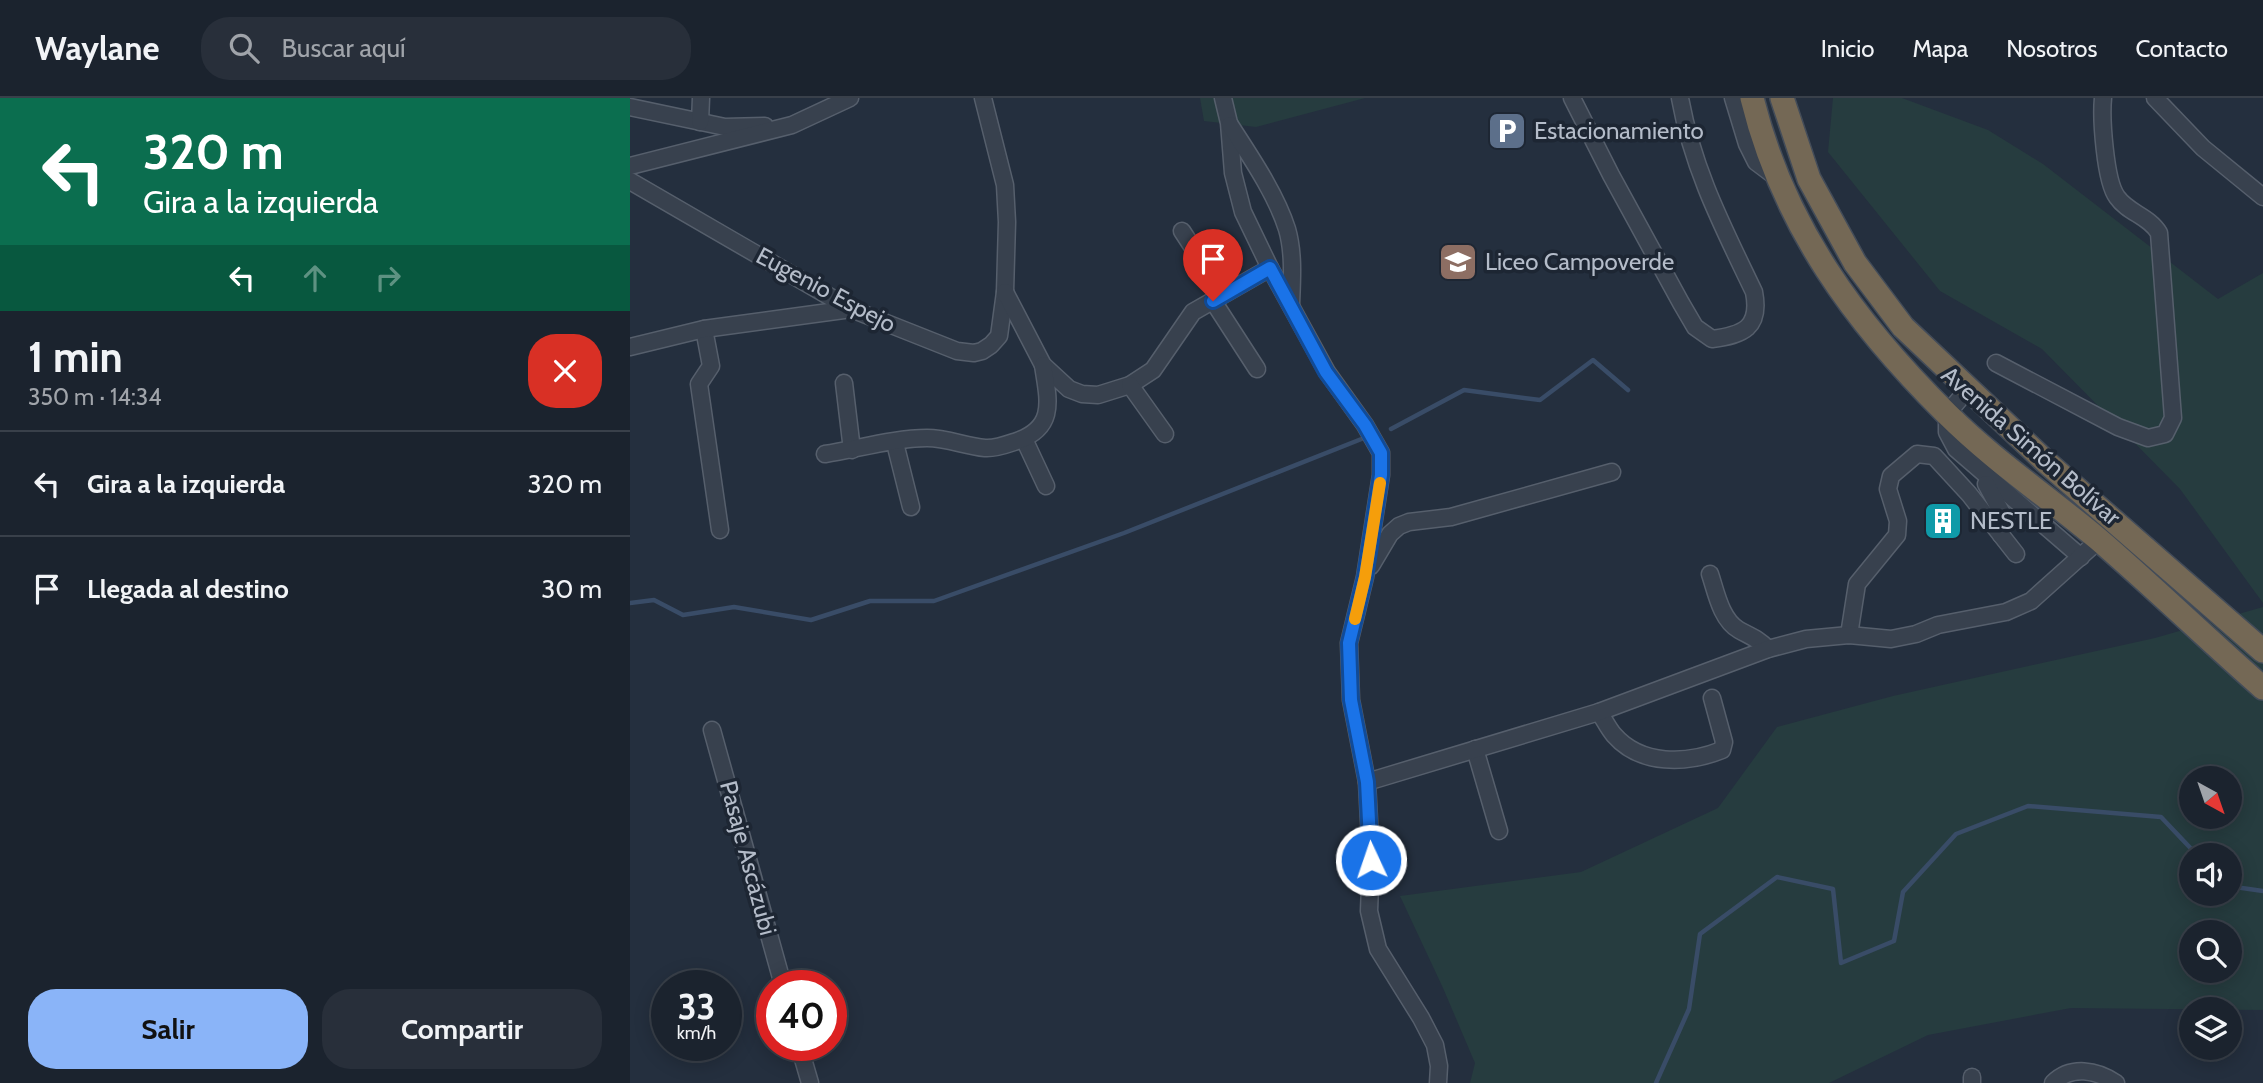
<!DOCTYPE html>
<html lang="es">
<meta charset="utf-8">
<style>
body{margin:0;font-family:Cabin,sans-serif;background:#282f3a;color:#f1f3f6;height:100vh;display:flex;flex-direction:column;font-size:26px;white-space:nowrap}
*{box-sizing:border-box;margin:0}
p{font-size:23px;color:#a0a4aa}
.icon{flex:none;width:38px;height:38px;fill:none;stroke:currentColor;stroke-width:2;stroke-linecap:round;stroke-linejoin:round}
.map{position:relative;flex:1;overflow:hidden}
.drawer{display:flex;flex-direction:column;background:#1b232e;width:630px}
.drawer>*{flex:none}
.top-card{background:#0b6e4f;color:#fff;overflow:hidden}
.needle{width:46px;rotate:140deg}
.controls{position:absolute;left:1549px;top:668px;display:grid;gap:14px}
.controls a{display:grid;place-items:center;width:63px;height:63px;border-radius:50%;background:#1b232e;box-shadow:0 4px 18px #0003,0 0 0 2px #39404a;font-size:35px}
.speed{position:absolute;left:21px;top:872px;display:flex;gap:14px;font-size:35px;font-weight:700;text-align:center}
.speed>*{display:grid;place-content:center;width:91px;height:91px;border-radius:50%;background:#1b232e;box-shadow:0 4px 18px #0003,0 0 0 2px #39404a;line-height:1}
.speed small{font-size:18px;font-weight:400}
.speed .limit{border:10px solid #d22;background:#fff;color:#111}
.pin{position:absolute;display:grid;place-items:center;width:60px;height:60px;color:#fff;margin:-72px -30px;border-radius:50% 50% 50% 0;rotate:-45deg;box-shadow:0 0 7px #0007}
.pin .icon{rotate:45deg}
.me{position:absolute;width:77px;margin:-38px;rotate:357deg;stroke-linejoin:round;filter:drop-shadow(0 0 5px #0008)}
.turn{display:flex;align-items:center;gap:24px;height:147px;padding:0 28px;font-size:32px}
.turn .icon{width:91px;height:91px;stroke-width:2.5}
.turn b{display:block;font-size:49px;line-height:60px}
.lanes{display:flex;align-items:center;height:66px;padding:0 28px;background:#0003;justify-content:center;gap:35px;direction:ltr}
.lanes .off{opacity:.35}
.round{display:grid;place-items:center;flex:none;width:74px;height:74px;border-radius:28px;background:#282f3a}
.overview{display:flex;align-items:center;justify-content:space-between;height:119px;padding:0 28px}
h1{font-size:42px;font-weight:800;line-height:52px}
.action{display:flex;gap:14px;margin-top:auto;padding:14px 28px}
.action a{flex:1;height:80px;border-radius:28px;background:#8ab4f8;color:#111;font-size:28px;font-weight:800;line-height:80px;text-align:center}
.action a+a{background:#282f3a;color:#f1f3f6}
ul{padding:0;list-style:none}
li{display:flex;align-items:center;gap:21px;height:105px;padding:0 28px;border-top:2px solid #39404a}
li div{flex:1}
li b{display:block;font-size:26px}
li em{font-style:normal}
header{display:flex;align-items:center;gap:42px;box-sizing:border-box;height:98px;padding:0 35px;background:#1b232e;border-bottom:2px solid #39404a}
header strong{font-size:33px}
nav{display:flex;gap:38px;margin-inline-start:auto;font-size:24px}
.search{width:490px;height:63px;background:#282f3a;display:flex;align-items:center;gap:18px;box-sizing:border-box;padding:0 24px;border-radius:28px;color:#a0a4aa;font-size:26px}
main{display:flex;flex:1;min-height:0}
.map>svg:first-child{display:block}
.green{fill:#263c3f;fill-rule:evenodd}
.lines{fill:none;stroke-linecap:round;stroke-linejoin:round}
.stream{stroke:#394c67;stroke-width:4.5}
.minor-casing{stroke:#565f6c;stroke-width:19}
.highway-casing{stroke:#434c59;stroke-width:26}
.minor{stroke:#38414e;stroke-width:16}
.highway{stroke:#746855;stroke-width:23}
.route-casing{stroke:#114b97;stroke-width:18}
.route{stroke:#1a73e8;stroke-width:12}
.slow{stroke:#f59e0b;stroke-width:12}
.labels{text-anchor:middle;stroke-width:7;stroke-linejoin:round;paint-order:stroke}
.poi-label{font-size:24px;fill:#b4bcc9;stroke:#1d2633;text-anchor:start}
.street-label{font-size:24px;fill:#b4bcc9;stroke:#1d2633}
</style>
<header>
<strong>Waylane</strong>
<div class="search"><svg class="icon" aria-label="search" viewBox="0 0 24 24"><circle cx="10" cy="10" r="6"/><path d="M15 15l6 6"/></svg>Buscar aquí</div>
<nav><a>Inicio</a><a>Mapa</a><a>Nosotros</a><a>Contacto</a></nav>
</header>
<main>
<section class="drawer">
<div class="top-card">
<div class="turn"><svg class="icon" aria-label="left" viewBox="0 0 24 24"><path d="M17 20v-9H6M10 6l-5 5 5 5"/></svg><div><b>320 m</b>Gira a la izquierda</div></div>
<div class="lanes"><svg class="icon" aria-label="left" viewBox="0 0 24 24"><path d="M17 20v-9H6M10 6l-5 5 5 5"/></svg><svg class="icon off" aria-label="ahead" viewBox="0 0 24 24"><path d="M12 20V5M6 11l6-6 6 6"/></svg><svg class="icon off" aria-label="right" viewBox="0 0 24 24"><path d="M7 20v-9h11M14 6l5 5-5 5"/></svg></div>
</div>
<div class="overview"><div><h1>1 min</h1><p>350 m · 14:34</p></div><a class="round" style="background:#d93025;color:#fff"><svg class="icon" aria-label="close" viewBox="0 0 24 24"><path d="M6 6l12 12M18 6L6 18"/></svg></a></div>
<ul>
<li><svg class="icon" aria-label="left" viewBox="0 0 24 24"><path d="M17 20v-9H6M10 6l-5 5 5 5"/></svg><div><b>Gira a la izquierda</b></div><em>320 m</em></li>
<li><svg class="icon" aria-label="arrive" viewBox="0 0 24 24"><path d="M6 21V4h12l-3 4 3 4H6"/></svg><div><b>Llegada al destino</b></div><em>30 m</em></li>
</ul>
<div class="action"><a>Salir</a><a>Compartir</a></div>
</section>
<div class="map">
<svg width="1633" height="985" viewBox="0 0 1633 985">
<rect width="100%" height="100%" fill="#242f3e"/>
<g class="green">
<path d="M570 0H735L626 29 574 23Z"/>
<path d="M1203 0H1272L1358 32 1413 66 1588 201 1633 175V505L1550 391 1412 251 1310 193 1198 54Z"/>
<path d="M1633 509V912L1441 910 1298 937 1199 985H840L845 965 813 890 770 798 951 774 1088 710 1147 629 1263 598 1525 540ZM1561 681H1600V719H1561ZM1561 758H1600V796H1561ZM1561 835H1600V873H1561Z"/>
</g>
<g class="lines">
<g class="stream">
<path d="M761 331 834 292 910 302 963 262 998 292"/>
<path d="M0 505 24 502 53 517 104 509 181 522 240 503H304L494 435 734 340"/>
<path d="M1600 785 1605 789 1633 793"/>
<path d="M1026 985 1059 911 1070 836 1147 779 1203 791 1211 865 1264 843 1273 794 1326 736 1398 708 1531 719 1568 758"/>
</g>
<defs>
<g id="minor">
<path d="M593 0 599 25 603 75 613 114 640 170 697 274 735 327 751 355V377L735 479 719 545 721 602 737 684 741 762 739 813 748 851 791 920 805 947 809 968 808 985"/>
<path d="M942 0 981 77 1051 205 1065 229 1082 241C1113 237 1131 230 1124 194 1093 129 1063 72 1050 0"/>
<path d="M1103 0 1117 46 1126 64 1146 79"/>
<path d="M1525 0 1573 50 1633 99"/>
<path d="M0 9 95 29 135 28"/>
<path d="M70 24 71 0"/>
<path d="M600 27C620 58 646 96 657 131 664 155 662 182 661 206"/>
<path d="M0 68 162 27 220 0"/>
<path d="M0 83 221 211 327 253 344 255 352 253 361 247 369 238 375 194 377 124 375 87 353 0"/>
<path d="M552 133 593 196"/>
<path d="M375 194 413 267 439 291 452 296 468 297 500 287 523 272 563 214 640 170"/>
<path d="M583 203 627 271"/>
<path d="M74 231 81 268 69 286 90 432"/>
<path d="M0 249 74 231 221 211"/>
<path d="M1366 265 1488 329 1518 340 1535 336 1543 320 1529 135C1519 118 1498 115 1487 99 1475 83 1471 20 1473 0"/>
<path d="M214 285 222 352"/>
<path d="M500 287 535 336"/>
<path d="M1338 291 1317 316V334L1326 351 1451 459"/>
<path d="M394 341 416 388"/>
<path d="M265 345 281 409"/>
<path d="M195 356C227 351 265 340 297 340 317 340 335 348 355 350 365 351 378 346 387 343 427 329 418 301 413 267"/>
<path d="M1356 386 1373 417 1371 437"/>
<path d="M741 468 760 436 769 428 779 424 821 419 982 374"/>
<path d="M1080 476C1086 494 1091 522 1109 532 1120 538 1129 541 1138 551"/>
<path d="M1219 537 1227 486 1267 437 1268 423 1258 391 1261 378 1287 356 1304 358 1339 396 1386 456"/>
<path d="M969 614C974 621 978 630 984 637 1011 668 1057 666 1092 652L1094 644 1082 600"/>
<path d="M82 632 153 887"/>
<path d="M845 651 869 733"/>
<path d="M737 684 969 614 1138 551 1176 541 1219 537 1261 541 1286 536 1308 527 1376 514 1401 503 1469 442"/>
<path d="M169 947 180 985"/>
<path d="M1342 979V985"/>
<path d="M1423 985C1441 967 1467 972 1486 985"/>
</g>
<g id="highway">
<path d="M1122 0C1153 127 1225 225 1317 316 1363 362 1418 399 1468 441 1524 489 1577 541 1633 590"/>
<path d="M1152 0 1179 81 1225 165 1273 229 1416 364 1633 553"/>
</g>
</defs>
<use href="#minor" class="minor-casing"/>
<use href="#highway" class="highway-casing"/>
<use href="#minor" class="minor"/>
<use href="#highway" class="highway"/>
</g>
<g class="lines">
<defs>
<path id="route" d="M583 203 640 170 696 274 735 327 751 355V377L735 479 719 545 721 602 737 684 741 762"/>
</defs>
<use href="#route" class="route-casing"/>
<use href="#route" class="route"/>
<path class="slow" d="M725 521 735 479 750 385"/>
</g>
<defs>
<symbol id="parking-square" viewBox="-11 -11 22 22"><rect x="-9" y="-9" width="18" height="18" rx="4" fill="#5c6f8a" stroke="#1d2633"/><path d="M-3.5-5.5H1a3.5 3.5 0 0 1 0 7H-1V5.5H-3.5ZM-1-3.4V-.6H.8a1.4 1.4 0 0 0 0-2.8Z" fill="#fff"/></symbol>
<symbol id="university-square" viewBox="-11 -11 22 22"><rect x="-9" y="-9" width="18" height="18" rx="4" fill="#8d6e63" stroke="#1d2633"/><path d="M0-5L7-2L0 1L-7-2ZM-4 1L0 2.5L4 1V4Q0 6-4 4Z" fill="#fff"/></symbol>
<symbol id="building-square" viewBox="-11 -11 22 22"><rect x="-9" y="-9" width="18" height="18" rx="4" fill="#0f9aa8" stroke="#1d2633"/><path d="M-4-6H4V6H1V3H-1V6H-4ZM-2.5-4.3h1.7v1.8h-1.7ZM.8-4.3h1.7v1.8H.8ZM-2.5-1h1.7V.8h-1.7ZM.8-1h1.7V.8H.8Z" fill="#fff"/></symbol>
</defs>
<g fill-rule="evenodd">
<use href="#parking-square" x="855" y="11" width="44" height="44"/>
<use href="#university-square" x="806" y="142" width="44" height="44"/>
<use href="#building-square" x="1291" y="401" width="44" height="44"/>
</g>
<g class="labels">
<g class="poi-label">
<text x="904" y="41">Estacionamiento</text>
<text x="855" y="172">Liceo Campoverde</text>
<text x="1340" y="431">NESTLE</text>
</g>
<g class="street-label">
<text transform="translate(196 192) rotate(28)" y="8">Eugenio Espejo</text>
<text transform="translate(1401 348) rotate(41)" y="8">Avenida Simón Bolívar</text>
<text transform="translate(118 760) rotate(75)" y="8">Pasaje Ascázubi</text>
</g>
</g>
</svg>
<div class="controls">
<a><svg class="needle" viewBox="-14 -14 28 28"><path d="M0-13l5 13h-10z" fill="#e53935"/><path d="M0 13l5-13h-10z" fill="#a0a4aa"/></svg></a>
<a><svg class="icon" aria-label="sound" viewBox="0 0 24 24"><path d="M4 9h4l5-4v14l-5-4H4zM17 9q2 3 0 6"/></svg></a>
<a><svg class="icon" aria-label="search" viewBox="0 0 24 24"><circle cx="10" cy="10" r="6"/><path d="M15 15l6 6"/></svg></a>
<a><svg class="icon" aria-label="layers" viewBox="0 0 24 24"><path d="M12 4l9 5-9 5-9-5zM3 14l9 5 9-5"/></svg></a>
</div>
<div class="speed"><div>33<small>km/h</small></div><div class="limit">40</div></div>
<div class="pin" style="left:583px;top:203px;background:#d93025"><svg class="icon" aria-label="arrive" viewBox="0 0 24 24"><path d="M6 21V4h12l-3 4 3 4H6"/></svg></div>
<svg class="me" style="left:741px;top:762px" viewBox="-20 -20 40 40"><circle r="17" fill="#1a73e8" stroke="#fff" stroke-width="3"/><path d="M0-11L8 9 0 5-8 9z" fill="#fff"/></svg>
</div>
</main>
